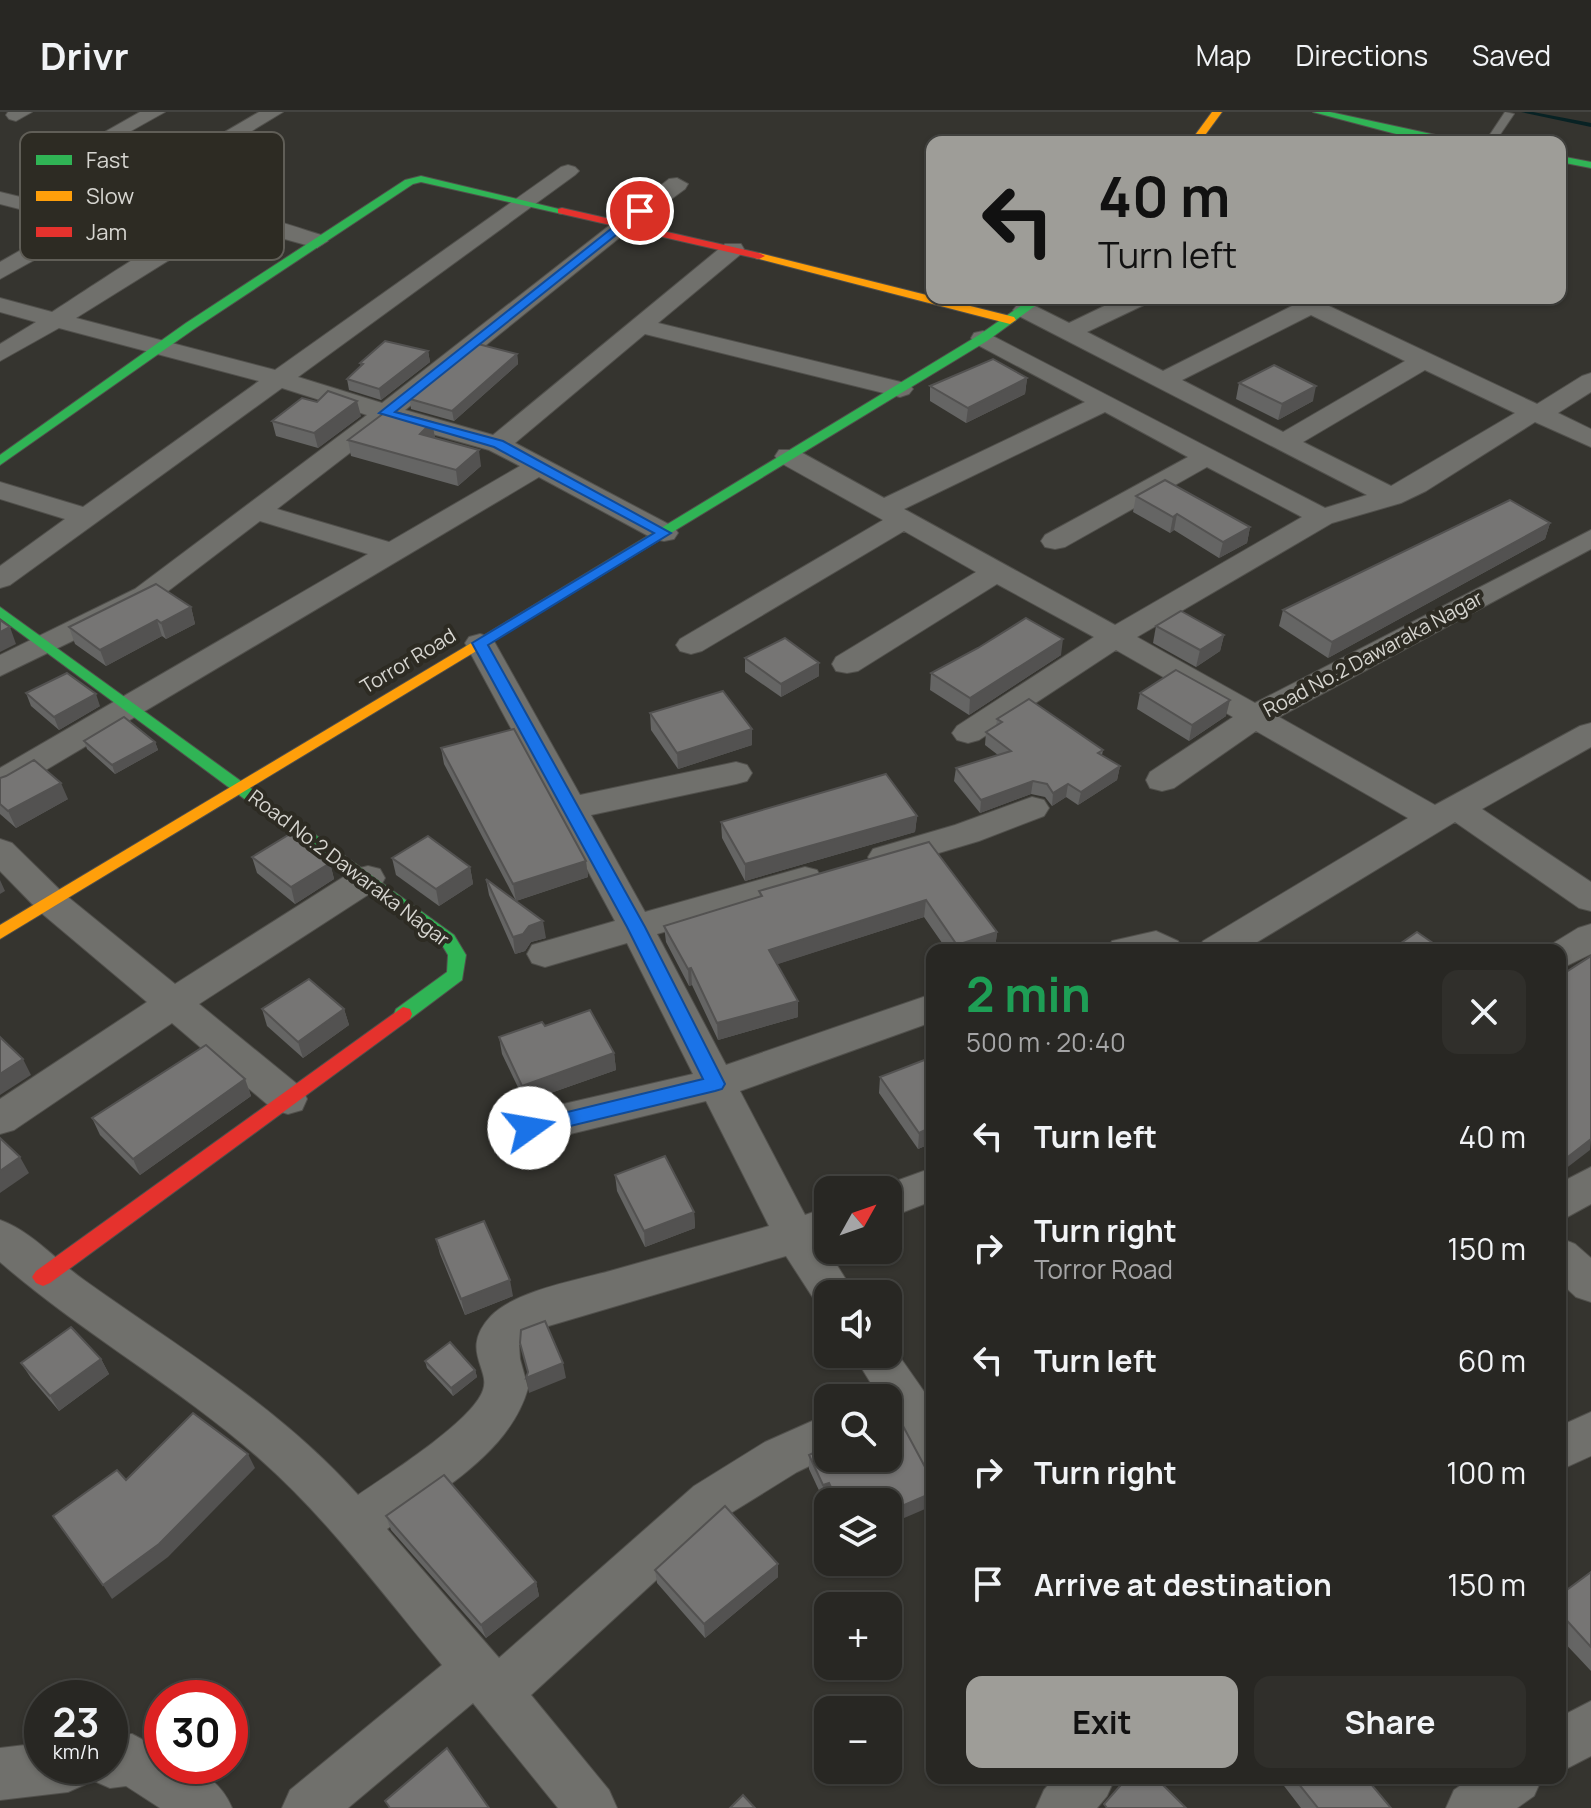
<!DOCTYPE html>
<meta charset="utf-8">
<style>
body{margin:0;font-family:Manrope,sans-serif;background:#302f2b;color:#f1f3f6;height:100vh;display:flex;flex-direction:column;font-size:30px;white-space:nowrap}
*{box-sizing:border-box;margin:0}
p{font-size:26px;color:#a5a5a6}
.icon{flex:none;width:44px;height:44px;fill:none;stroke:currentColor;stroke-width:2;stroke-linecap:round;stroke-linejoin:round}
.map{position:relative;flex:1;overflow:hidden}
.panel{position:absolute;left:926px;top:832px;width:640px;height:840px;display:flex;flex-direction:column;background:#282723;border-radius:16px;box-shadow:0 2px 6px #0004,0 0 0 2px #444441}
.panel>*{flex:none}
.top-card{position:absolute;left:926px;top:24px;width:640px;height:168px;border-radius:16px;box-shadow:0 2px 6px #0004,0 0 0 2px #444441;background:#9e9d98;color:#111;overflow:hidden}
.needle{width:52px;rotate:50deg}
.fabs{position:absolute;left:814px;top:1064px;display:grid;gap:16px}
.fabs a{display:grid;place-items:center;width:88px;height:88px;border-radius:16px;background:#282723;box-shadow:0 2px 6px #0004,0 0 0 2px #444441;font-size:40px}
.speed{position:absolute;left:24px;top:1568px;display:flex;gap:16px;font-size:40px;font-weight:700;text-align:center}
.speed>*{display:grid;place-content:center;width:104px;height:104px;border-radius:50%;background:#282723;box-shadow:0 2px 6px #0004,0 0 0 2px #444441;line-height:1}
.speed small{font-size:20px;font-weight:400}
.speed .limit{border:12px solid #d22;background:#fff;color:#111}
.pin{position:absolute;display:grid;place-items:center;width:68px;height:68px;color:#fff;margin:-34px;border:4px solid #fff;border-radius:50%;box-shadow:0 2px 8px #0007}
.me{position:absolute;width:88px;margin:-44px;rotate:77deg;stroke-linejoin:round;filter:drop-shadow(0 0 6px #0008)}
.turn{display:flex;align-items:center;gap:28px;height:168px;padding:0 40px;font-size:36px}
.turn .icon{width:104px;height:104px;stroke-width:2.5}
.turn b{display:block;font-size:56px;line-height:68px}
.round{display:grid;place-items:center;flex:none;width:84px;height:84px;border-radius:16px;background:#302f2b}
.headline{display:flex;align-items:center;justify-content:space-between;height:136px;padding:0 40px}
h1{font-size:48px;font-weight:700;line-height:60px;color:#1e9e55}
.button{display:flex;gap:16px;margin-top:auto;padding:16px 40px}
.button a{flex:1;height:92px;border-radius:16px;background:#9e9d98;color:#111;font-size:32px;font-weight:700;line-height:92px;text-align:center}
.button a+a{background:#302f2b;color:#f1f3f6}
ul{padding:0;list-style:none}
li{display:flex;align-items:center;gap:24px;height:112px;padding:0 40px}
li div{flex:1}
li b{display:block;font-size:30px}
li em{font-style:normal}
header{display:flex;align-items:center;gap:48px;box-sizing:border-box;height:112px;padding:0 40px;background:#282723;border-bottom:2px solid #444441}
header strong{font-size:38px}
nav{display:flex;gap:44px;margin-inline-start:auto;font-size:28px}
.map>svg:first-child{display:block}
.lines{fill:none;stroke-linecap:round;stroke-linejoin:round}
.stream{fill:#082224;fill-rule:evenodd}
.lane-casing{stroke:#51504c;stroke-width:2}
.street-casing{stroke:#51504c;stroke-width:2}
.fast-casing{stroke:#51504c;stroke-width:2}
.slow-casing{stroke:#51504c;stroke-width:2}
.jam-casing{stroke:#51504c;stroke-width:2}
.lane{fill:#70706c;fill-rule:evenodd}
.street{fill:#70706c;fill-rule:evenodd}
.fast{fill:#30b455;fill-rule:evenodd}
.slow{fill:#ff9f0a;fill-rule:evenodd}
.jam{fill:#e5322d;fill-rule:evenodd}
.wall{fill:#656564}
.shaded-wall{fill:#535251}
.building{fill:#767574;stroke:#535251;stroke-width:2}
.route{fill:#1a73e8;stroke:#114b97;stroke-width:2}
.labels{text-anchor:middle;stroke-width:8;stroke-linejoin:round;paint-order:stroke}
.street-label{font-size:20px;fill:#d6d5d0;stroke:#2d2b23}
.key{fill:#2d2b23;stroke:#605e57;stroke-width:2}
.key-label{font-size:22px;fill:#d6d5d0}
</style>
<header>
<strong>Drivr</strong>
<nav><a>Map</a><a>Directions</a><a>Saved</a></nav>
</header>
<div class="map">
<svg width="1591" height="1696" viewBox="0 0 1591 1696">
<rect width="100%" height="100%" fill="#35342f"/>
<g class="lines">
<path class="stream" d="M1521 0H1533L1591 11V15Z"/>
<defs>
<path id="lane" d="M1505 0 1514 2 1495 30H1485Z"/>
<g id="street">
<path d="M8 0H32L16 9 9 7 6 3Z"/>
<path d="M140 0H165L97 38 90 40 80 34Z"/>
<path d="M259 0H283L97 113 0 167V150L70 110 0 92V80L86 101Z"/>
<path d="M568 53 575 55 579 59 575 63 298 265 382 291 669 67 677 66 688 72 685 77 629 118 405 298 493 323 725 132H741L744 137 741 142 658 211 909 272 913 277 909 282 900 285 645 222 515 331 674 415 678 421 674 427 664 429 654 427 539 365 12 678 0 681V656L368 442 260 409 155 489 0 564V543L135 477 367 303 282 276 10 473 0 476V454L65 407 0 387V370L83 395 259 269 59 216 0 249V232L36 210 0 200V186L52 200C87 178 190 106 223 103 257 99 292 115 325 124L328 129 317 136 252 118 219 117 76 206 275 258 561 55ZM390 310 489 338 520 354 389 430 277 397Z"/>
<path d="M1121 186H1152L1148 191 1087 220 1163 259 1292 194 1281 186H1312L1537 292 1582 264 1591 261V280L1558 301 1591 317V335L1535 310 1426 379 1401 391 1332 411 1137 525 1255 591 1591 418V437L1279 605 1435 693 1580 614 1591 611V635L1482 697 1591 770V799L1579 796 1455 710 1244 838H1198L1203 829 1408 706 1256 619 1174 676 1162 679 1150 676 1146 668 1150 660 1233 605 1116 538 979 628 968 631 957 628 952 621 957 614 1094 525 997 472 858 559 847 561 836 559 832 552 836 545 976 460 904 419 702 539 691 542 680 539 676 533 680 527 883 408 779 350 775 344 779 338H797L884 386 1085 290 974 231 971 226 974 221 983 219 1325 396 1367 383 1017 203 1013 198 1017 193H1033L1069 211ZM1311 203 1405 249 1283 320 1182 268ZM1425 258 1515 301 1391 374 1303 330ZM1105 300 1188 345 1045 423 1041 429 1045 435 1055 437 1065 435 1207 355 1302 405 1115 513 904 397Z"/>
<path d="M480 522 491 525 495 531 580 683 736 650 747 653 752 661 747 669 736 672 591 703 645 800 805 755 817 758 822 767 817 776 657 822 726 953 932 882V910L740 979 805 1103 828 1095V1129L823 1131 855 1182H828V1198L819 1195 786 1144 545 1215 519 1233 520 1247 528 1276C510 1341 438 1380 387 1417L499 1546 694 1374 765 1330 828 1302V1345L797 1360 726 1404 531 1583 609 1678 617 1696H558L473 1591 348 1696H282L290 1678 442 1553C384 1484 329 1408 261 1348 179 1275 83 1222 0 1150V1108C31 1119 57 1149 84 1168 179 1236 280 1295 358 1383 387 1363 473 1309 483 1278 491 1257 459 1238 491 1204 515 1179 577 1168 610 1159 663 1144 716 1129 769 1114L706 989 529 1032 515 1027 509 1016 515 1005 529 1000 693 962 627 831 545 855 532 851 527 842 532 833 615 809 465 531 469 525Z"/>
<path d="M1032 685 1044 688 1049 696 1044 704 979 729 885 757 873 753 868 745 873 737 955 713Z"/>
<path d="M0 727 12 731 63 781 175 872 356 757 368 754 380 757 385 766 380 775 199 892 302 976 307 987 302 998 288 1002 274 998 172 911 14 1018 0 1022V987L147 890 39 799 0 759Z"/>
<path d="M1591 812V842L1560 857V838H1545L1547 835 1578 816Z"/>
<path d="M1156 819 1178 829 1183 838H1107L1112 829Z"/>
<path d="M1591 1055V1092L1560 1109V1071Z"/>
<path d="M932 1056V1089L888 1106V1078L874 1077Z"/>
<path d="M1560 1126 1575 1132 1591 1146V1190L1576 1185 1560 1170Z"/>
<path d="M888 1228 932 1291V1357L916 1351 888 1297V1286H880L853 1242H888Z"/>
<path d="M1591 1300V1344L1560 1358V1314Z"/>
<path d="M1591 1589V1644L1560 1660V1605Z"/>
<path d="M132 1622 162 1638V1654C194 1654 219 1665 232 1696H160L126 1674 110 1676 92 1668 90 1663 86 1672 68 1680 0 1688V1636L42 1631V1654H110V1624Z"/>
<path d="M1054 1666H1115L1107 1684 1097 1696H1036L1044 1678Z"/>
<path d="M1471 1666H1542L1534 1684 1517 1696H1446L1454 1678Z"/>
</g>
<g id="fast">
<path d="M1313 0H1330L1468 30H1444L1400 23Z"/>
<path d="M1560 44 1591 50V56L1560 50Z"/>
<path d="M421 64 567 99 562 102 421 70 413 72 194 217 0 353V343L186 211 405 68Z"/>
<path d="M1032 186H1046L987 229 478 538H468L465 535 979 223Z"/>
<path d="M0 495 454 823 466 843 462 868 410 907H396L394 902 396 897 447 860 448 843 442 833 0 506Z"/>
</g>
<g id="slow">
<path d="M1212 0H1222L1200 30H1190Z"/>
<path d="M759 141 1014 205 1016 208 1010 212 755 146 753 144Z"/>
<path d="M473 530 478 532V538L0 827V813Z"/>
</g>
<g id="jam">
<path d="M562 96 759 141 765 144 759 147 558 101V97Z"/>
<path d="M403 895 410 897 412 902 410 907 50 1171 43 1174 36 1171 32 1165 36 1159Z"/>
</g>
</defs>
<use href="#lane" class="lane-casing"/>
<use href="#street" class="street-casing"/>
<use href="#fast" class="fast-casing"/>
<use href="#slow" class="slow-casing"/>
<use href="#jam" class="jam-casing"/>
<use href="#lane" class="lane"/>
<use href="#street" class="street"/>
<use href="#fast" class="fast"/>
<use href="#slow" class="slow"/>
<use href="#jam" class="jam"/>
</g>
<g class="wall">
<path d="M428 239 430 250 381 288 349 278 347 267 361 254 360 251Z"/>
<path d="M517 242 518 252 454 309 411 297 410 287Z"/>
<path d="M1027 266 1025 282 966 311 930 289V274Z"/>
<path d="M1239 271 1313 289 1278 308 1236 287Z"/>
<path d="M361 304 318 336 276 324 272 309Z"/>
<path d="M432 310 435 326 481 354 458 374 351 344 348 328Z"/>
<path d="M1136 384 1250 415 1247 431 1219 446 1174 418 1170 421 1133 400Z"/>
<path d="M1550 411 1545 427 1328 546 1279 514 1283 498Z"/>
<path d="M191 495 195 512 166 527 162 524 106 554 75 532 69 515Z"/>
<path d="M1156 514 1224 523 1220 539 1196 555 1153 531Z"/>
<path d="M978 536 1061 543 969 603 930 578 931 561Z"/>
<path d="M745 546 819 564 781 585 745 560Z"/>
<path d="M26 581 100 594 59 618 31 594Z"/>
<path d="M1140 581 1226 604 1189 629 1137 597Z"/>
<path d="M650 601 752 617V633L678 657 651 618Z"/>
<path d="M997 607 1103 638 1102 643 1120 654 1117 668 1078 693 1066 685 1052 694 1045 685 1031 682 980 701 954 669 956 656 998 643 985 633 986 620 996 614Z"/>
<path d="M84 629 155 630 158 638 115 662 87 637Z"/>
<path d="M441 636 586 749 588 765 516 789 444 652Z"/>
<path d="M0 666 68 687 16 716 0 702Z"/>
<path d="M917 704 915 720 745 769 722 726 721 710Z"/>
<path d="M929 730 997 820 995 837 991 838H947L924 805 777 852 798 905 718 928 692 873 689 874 666 830 664 814 760 785 759 779Z"/>
<path d="M252 745 330 751 334 767 295 792 257 761Z"/>
<path d="M392 746 470 755 473 772 439 794 396 763Z"/>
<path d="M486 767 546 826 531 830 525 839 515 842 489 783Z"/>
<path d="M262 897H344L349 913 303 946 267 914Z"/>
<path d="M545 914 614 941 616 958 525 990 502 942 499 925Z"/>
<path d="M932 954V1031L918 1037 879 981 880 965Z"/>
<path d="M245 967 251 984 140 1063 100 1023 92 1006Z"/>
<path d="M615 1063 694 1100 695 1116 645 1135 617 1079Z"/>
<path d="M436 1127 513 1184 465 1203 440 1142Z"/>
<path d="M101 1247 109 1262 59 1299 31 1266 21 1251Z"/>
<path d="M425 1249 475 1258 477 1265 453 1284 427 1256Z"/>
<path d="M809 1343 888 1390H831L828 1385 823 1387 809 1357Z"/>
<path d="M386 1404 536 1470 539 1484 486 1526 391 1418Z"/>
<path d="M778 1452V1465L705 1526 657 1471 655 1458Z"/>
<path d="M1591 1460V1559L1560 1526V1483Z"/>
<path d="M1283 1666H1366L1391 1696H1301L1281 1670Z"/>
</g>
<g class="shaded-wall">
<path d="M428 239 430 250 381 288 379 277Z"/>
<path d="M517 242 518 252 454 309 452 299Z"/>
<path d="M1027 266 1025 282 966 311 968 296Z"/>
<path d="M1316 274 1313 289 1278 308 1282 292Z"/>
<path d="M357 289 361 304 318 336 314 321Z"/>
<path d="M432 310 435 326 420 322Z"/>
<path d="M479 338 481 354 458 374 456 358Z"/>
<path d="M1177 402 1174 418 1170 421 1173 405Z"/>
<path d="M1550 411 1545 427 1328 546 1332 530Z"/>
<path d="M1250 415 1247 431 1219 446 1223 430Z"/>
<path d="M191 495 195 512 166 527 161 511Z"/>
<path d="M157 508 162 524 106 554 100 538Z"/>
<path d="M10 515 16 532 0 540V520Z"/>
<path d="M1224 523 1220 539 1196 555 1200 538Z"/>
<path d="M1063 527 1061 543 969 603 970 586Z"/>
<path d="M819 551V564L781 585V572Z"/>
<path d="M96 582 100 594 59 618 54 605Z"/>
<path d="M1230 588 1226 604 1189 629 1192 613Z"/>
<path d="M752 617V633L678 657 677 641Z"/>
<path d="M155 630 158 638 115 662 112 653Z"/>
<path d="M1120 654 1117 668 1078 693 1081 680Z"/>
<path d="M1033 669 1031 682 980 701 981 688Z"/>
<path d="M61 671 68 687 16 716 8 699Z"/>
<path d="M1068 672 1066 685 1052 694 1053 681Z"/>
<path d="M917 704 915 720 745 769V752Z"/>
<path d="M586 749 588 765 516 789 513 772Z"/>
<path d="M330 751 334 767 295 792 291 775Z"/>
<path d="M470 755 473 772 439 794 436 777Z"/>
<path d="M0 768 5 779 0 782Z"/>
<path d="M926 788 924 805 769 855V838Z"/>
<path d="M543 809 546 826 531 830 525 839 515 842 513 825 529 814Z"/>
<path d="M997 820 995 837 991 838H956L957 833Z"/>
<path d="M691 856 692 873 689 874 688 857Z"/>
<path d="M798 889V905L718 928 717 911Z"/>
<path d="M344 897 349 913 303 946 298 930Z"/>
<path d="M614 941 616 958 525 990 522 974Z"/>
<path d="M23 947 31 963 0 983V962Z"/>
<path d="M245 967 251 984 140 1063 133 1047Z"/>
<path d="M932 1015V1031L918 1037 919 1021Z"/>
<path d="M1591 1027 1590 1038 1560 1061V1051Z"/>
<path d="M20 1045 29 1061 0 1081V1059Z"/>
<path d="M694 1100 695 1116 645 1135 644 1119Z"/>
<path d="M510 1168 513 1184 465 1203 461 1187Z"/>
<path d="M101 1247 109 1262 59 1299 50 1284Z"/>
<path d="M563 1251 566 1266 529 1281 526 1266Z"/>
<path d="M475 1258 477 1265 453 1284 451 1276Z"/>
<path d="M248 1342 255 1356 168 1445 112 1487 103 1473Z"/>
<path d="M829 1371 828 1385 823 1387V1373Z"/>
<path d="M932 1381V1394L888 1413V1400Z"/>
<path d="M778 1452V1465L705 1526 704 1512Z"/>
<path d="M536 1470 539 1484 486 1526 481 1513Z"/>
</g>
<g class="building">
<path d="M385 229 428 239 379 277 347 267 363 252 360 251Z"/>
<path d="M478 232 517 242 452 299 410 287Z"/>
<path d="M993 247 1027 266 968 296 930 274Z"/>
<path d="M1274 253 1316 274 1282 292 1239 271Z"/>
<path d="M328 279 357 289 314 321 272 309 302 286 317 290Z"/>
<path d="M388 298 432 310 420 322 479 338 456 358 348 328Z"/>
<path d="M1165 368 1250 415 1223 430 1177 402 1173 405 1136 384Z"/>
<path d="M1510 388 1550 411 1332 530 1283 498Z"/>
<path d="M156 472 191 495 161 511 157 508 100 538 69 515Z"/>
<path d="M1181 499 1224 523 1200 538 1156 514Z"/>
<path d="M1026 506 1063 527 970 586 931 561 978 536Z"/>
<path d="M0 508 10 515 0 520Z"/>
<path d="M785 526 819 551 781 572 745 546Z"/>
<path d="M1176 558 1230 588 1192 613 1140 581Z"/>
<path d="M67 561 96 582 54 605 26 581Z"/>
<path d="M723 579 752 617 677 641 650 601Z"/>
<path d="M1029 587 1103 638 1098 641 1120 654 1081 680 1068 672 1053 681 1047 672 1033 669 981 688 956 656 1011 639 986 620 1002 610 997 607Z"/>
<path d="M124 605 155 630 112 653 84 629Z"/>
<path d="M514 617 586 749 513 772 441 636Z"/>
<path d="M34 648 61 671 8 699 0 692V666L6 664Z"/>
<path d="M886 662 917 704 745 752 721 710Z"/>
<path d="M290 722 330 751 291 775 252 745Z"/>
<path d="M428 724 470 755 436 777 392 746Z"/>
<path d="M929 730 997 820 957 833 926 788 769 838 798 889 717 911 691 856 688 857 664 814 762 784 759 779Z"/>
<path d="M486 767 543 809 529 814 523 822 513 825Z"/>
<path d="M1417 820 1443 838H1391Z"/>
<path d="M1591 844V1027L1560 1051V864Z"/>
<path d="M309 867 344 897 298 930 262 897Z"/>
<path d="M590 898 614 941 522 974 499 925 542 910 545 914Z"/>
<path d="M0 925 23 947 0 962Z"/>
<path d="M206 933 245 967 133 1047 92 1006Z"/>
<path d="M927 947 932 954V1015L919 1021 880 965Z"/>
<path d="M0 1026 20 1045 0 1059Z"/>
<path d="M665 1044 694 1100 644 1119 615 1063Z"/>
<path d="M484 1109 510 1168 461 1187 436 1127Z"/>
<path d="M545 1209 563 1251 526 1266 528 1260 520 1231 521 1218Z"/>
<path d="M71 1215 101 1247 50 1284 21 1251Z"/>
<path d="M450 1230 475 1258 451 1276 425 1249Z"/>
<path d="M888 1286 932 1368V1381L888 1400V1390H838L829 1371 823 1373 809 1343 828 1334V1346H888Z"/>
<path d="M193 1301 248 1342 159 1432 103 1473 53 1404 117 1358 126 1368Z"/>
<path d="M444 1363 536 1470 481 1513 386 1404Z"/>
<path d="M725 1394 778 1452 704 1512 655 1458Z"/>
<path d="M1591 1460V1535L1560 1501V1483Z"/>
<path d="M447 1636 489 1696H390L385 1689Z"/>
<path d="M1127 1666H1156L1186 1696H1107L1104 1692Z"/>
<path d="M1294 1666H1366L1391 1696H1318Z"/>
<path d="M743 1683 755 1696H730Z"/>
</g>
<path class="route" d="M636 97 646 99 395 300 503 329 671 421 488 533 645 815 725 972 722 977 715 979 529 1024 522 1022 519 1016 522 1011 703 967 627 815 472 531 654 421 494 335 379 301Z"/>
<g class="labels">
<g class="street-label">
<text transform="translate(1373 542) rotate(-28)" y="7">Road No.2 Dawaraka Nagar</text>
<text transform="translate(408 549) rotate(-31)" y="7">Torror Road</text>
<text transform="translate(349 756) rotate(37)" y="7">Road No.2 Dawaraka Nagar</text>
</g>
</g>
<rect x="20" y="20" width="264" height="128" rx="12" class="key"/>
<rect x="36" y="43" width="36" height="10" fill="#30b455"/>
<rect x="36" y="79" width="36" height="10" fill="#ff9f0a"/>
<rect x="36" y="115" width="36" height="10" fill="#e5322d"/>
<g class="key-label">
<text x="86" y="56">Fast</text>
<text x="86" y="92">Slow</text>
<text x="86" y="128">Jam</text>
</g>
</svg>
<div class="fabs">
<a><svg class="needle" viewBox="-14 -14 28 28"><path d="M0-13l5 13h-10z" fill="#e53935"/><path d="M0 13l5-13h-10z" fill="#a5a5a6"/></svg></a>
<a><svg class="icon" aria-label="sound" viewBox="0 0 24 24"><path d="M4 9h4l5-4v14l-5-4H4zM17 9q2 3 0 6"/></svg></a>
<a><svg class="icon" aria-label="search" viewBox="0 0 24 24"><circle cx="10" cy="10" r="6"/><path d="M15 15l6 6"/></svg></a>
<a><svg class="icon" aria-label="layers" viewBox="0 0 24 24"><path d="M12 4l9 5-9 5-9-5zM3 14l9 5 9-5"/></svg></a>
<a>+</a>
<a>−</a>
</div>
<div class="speed"><div>23<small>km/h</small></div><div class="limit">30</div></div>
<div class="pin" style="left:640px;top:99px;background:#d93025"><svg class="icon" aria-label="arrive" viewBox="0 0 24 24"><path d="M6 21V4h12l-3 4 3 4H6"/></svg></div>
<svg class="me" style="left:529px;top:1016px" viewBox="-20 -20 40 40"><circle r="19" fill="#fff"/><path d="M0-13L10 11 0 6-10 11z" fill="#1a73e8"/></svg>
<div class="top-card">
<div class="turn"><svg class="icon" aria-label="left" viewBox="0 0 24 24"><path d="M17 20v-9H6M10 6l-5 5 5 5"/></svg><div><b>40 m</b>Turn left</div></div>
</div>
<section class="panel">
<div class="headline"><div><h1>2 min</h1><p>500 m · 20:40</p></div><a class="round"><svg class="icon" aria-label="close" viewBox="0 0 24 24"><path d="M6 6l12 12M18 6L6 18"/></svg></a></div>
<ul>
<li><svg class="icon" aria-label="left" viewBox="0 0 24 24"><path d="M17 20v-9H6M10 6l-5 5 5 5"/></svg><div><b>Turn left</b></div><em>40 m</em></li>
<li><svg class="icon" aria-label="right" viewBox="0 0 24 24"><path d="M7 20v-9h11M14 6l5 5-5 5"/></svg><div><b>Turn right</b><p>Torror Road</p></div><em>150 m</em></li>
<li><svg class="icon" aria-label="left" viewBox="0 0 24 24"><path d="M17 20v-9H6M10 6l-5 5 5 5"/></svg><div><b>Turn left</b></div><em>60 m</em></li>
<li><svg class="icon" aria-label="right" viewBox="0 0 24 24"><path d="M7 20v-9h11M14 6l5 5-5 5"/></svg><div><b>Turn right</b></div><em>100 m</em></li>
<li><svg class="icon" aria-label="arrive" viewBox="0 0 24 24"><path d="M6 21V4h12l-3 4 3 4H6"/></svg><div><b>Arrive at destination</b></div><em>150 m</em></li>
</ul>
<div class="button"><a>Exit</a><a>Share</a></div>
</section>
</div>
